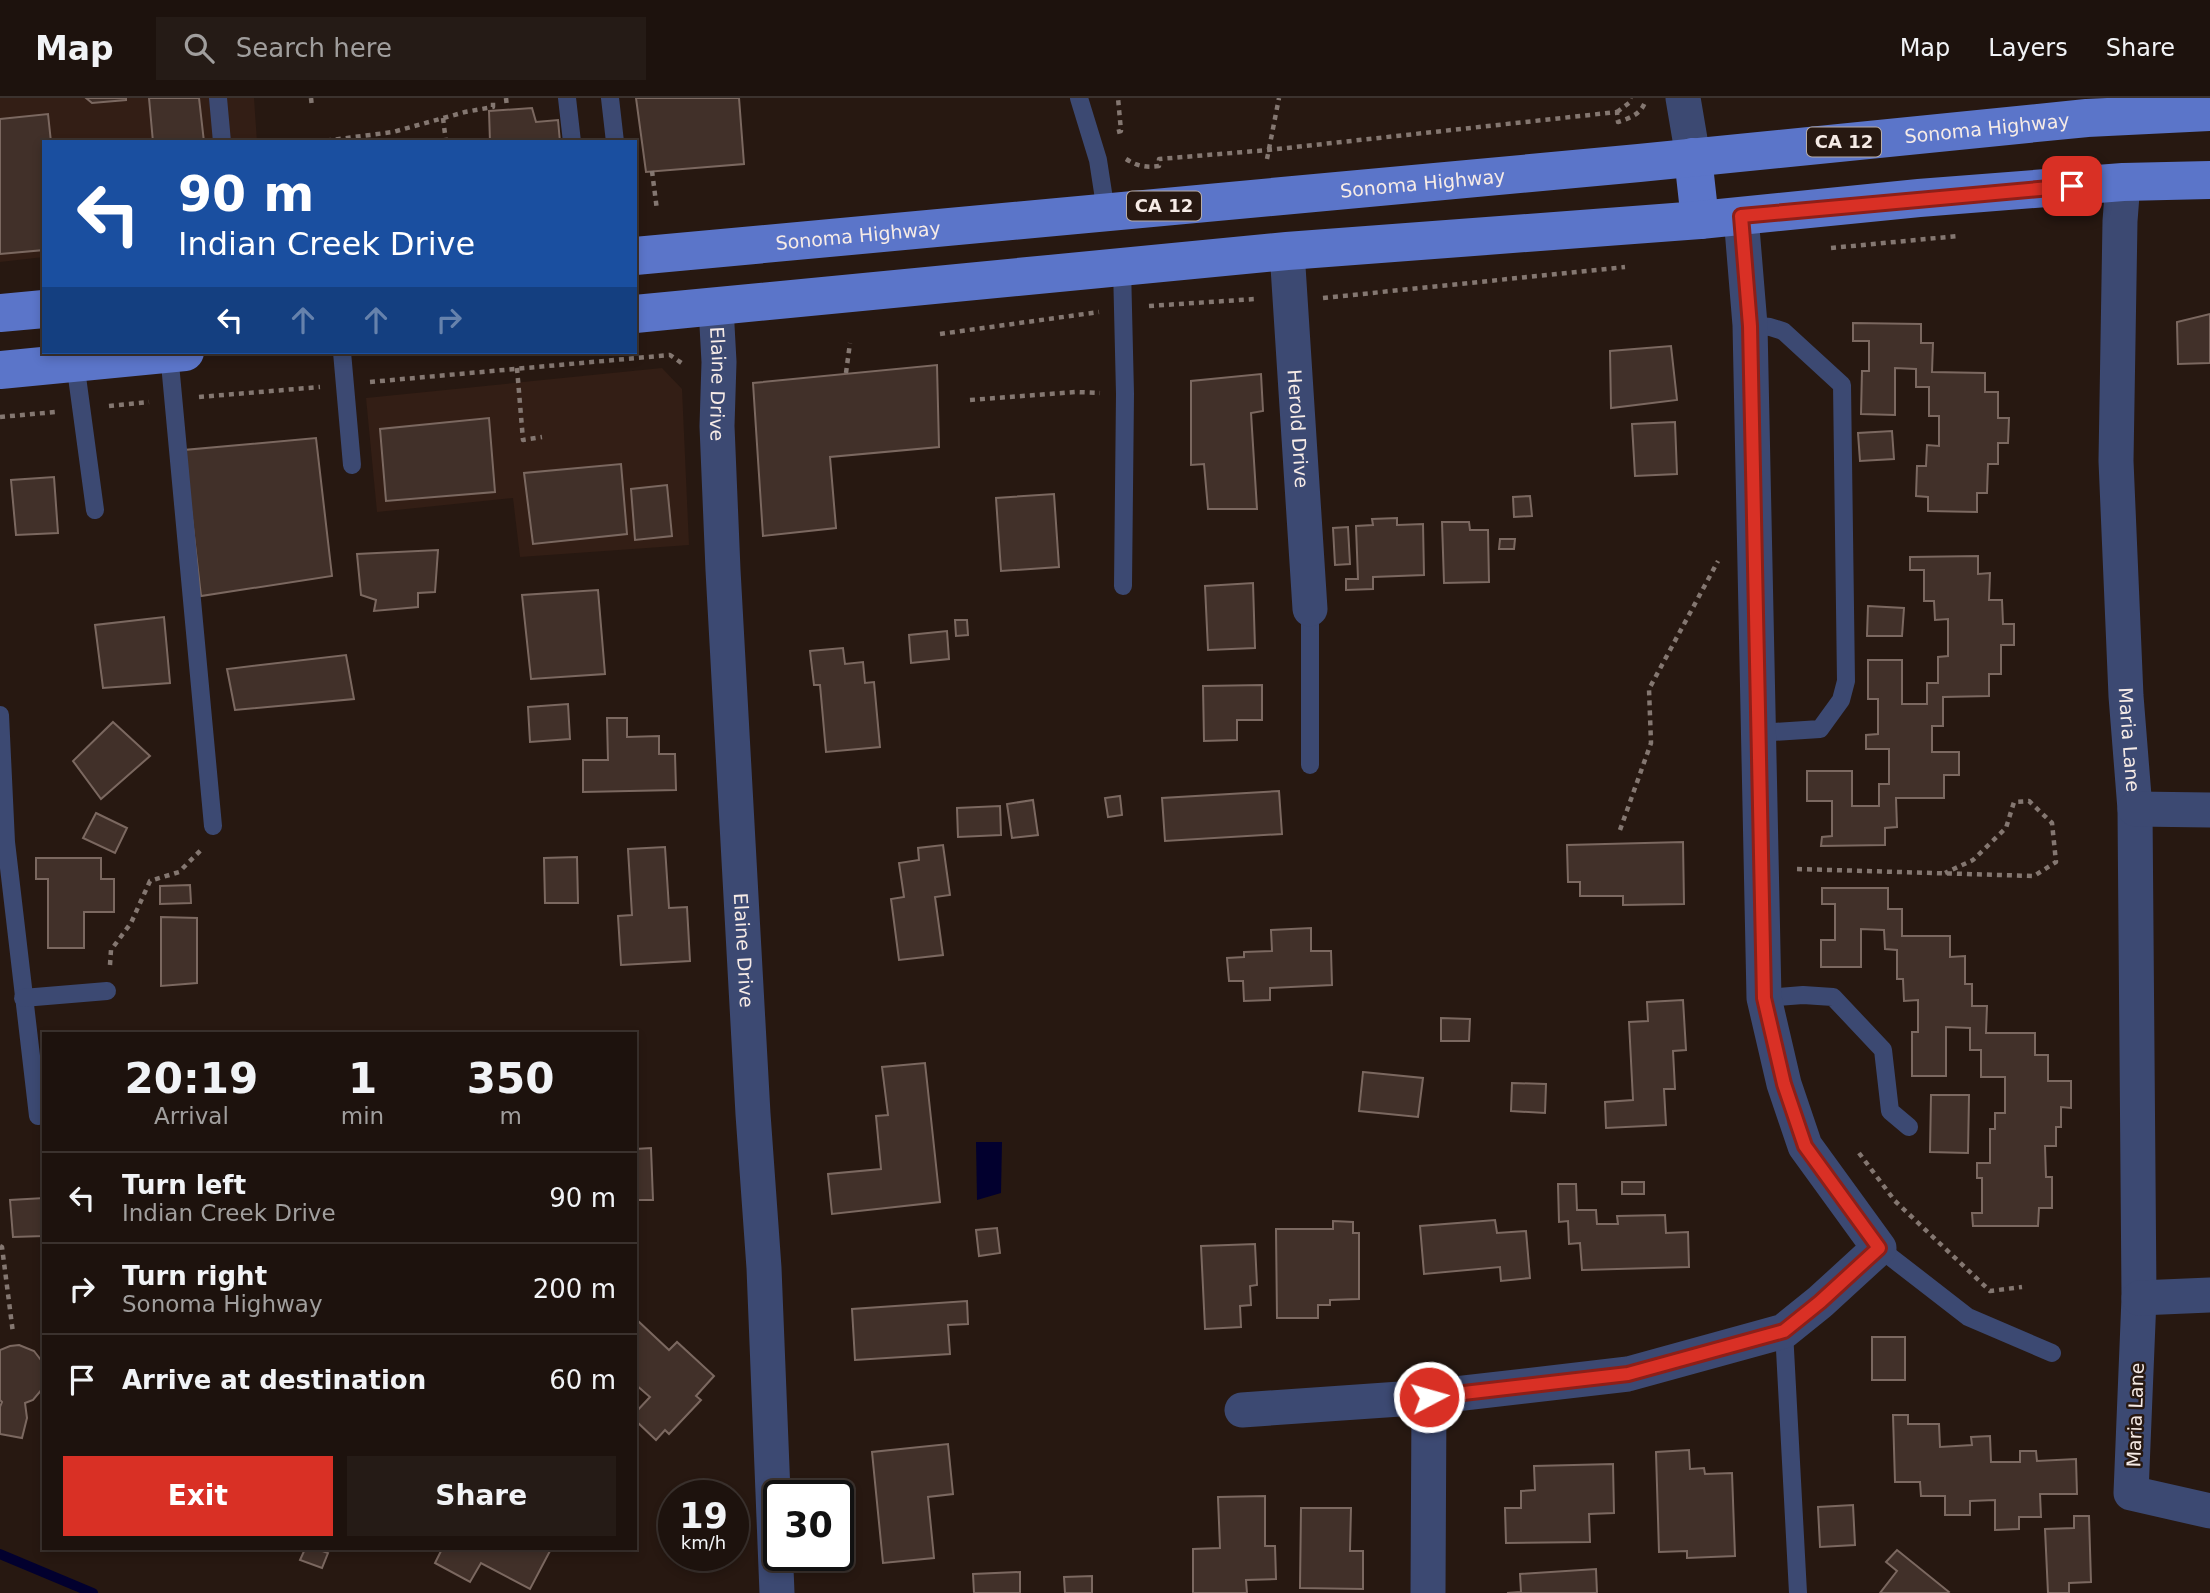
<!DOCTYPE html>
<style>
body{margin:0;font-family:"DejaVu Sans",sans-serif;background:#251b16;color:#f1f3f6;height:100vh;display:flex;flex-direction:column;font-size:26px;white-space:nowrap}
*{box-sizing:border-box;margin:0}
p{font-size:23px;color:#a09e9d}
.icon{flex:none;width:38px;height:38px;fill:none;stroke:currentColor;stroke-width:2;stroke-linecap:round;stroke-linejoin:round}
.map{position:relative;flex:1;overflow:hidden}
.drawer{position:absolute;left:42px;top:934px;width:595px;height:518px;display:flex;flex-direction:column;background:#1d120d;border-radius:0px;box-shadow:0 4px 10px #0003,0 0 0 2px #3b322e}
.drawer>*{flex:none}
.top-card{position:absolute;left:42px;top:42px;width:595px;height:214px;border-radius:0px;box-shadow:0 4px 10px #0003,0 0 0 2px #3b322e;background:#1a4fa0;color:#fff;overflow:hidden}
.speed{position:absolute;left:658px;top:1382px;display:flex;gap:14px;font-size:35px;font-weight:700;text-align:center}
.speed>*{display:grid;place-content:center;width:91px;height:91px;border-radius:50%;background:#1d120d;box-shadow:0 4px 10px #0003,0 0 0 2px #3b322e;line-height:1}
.speed small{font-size:18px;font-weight:400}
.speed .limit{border:4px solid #111;border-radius:10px;background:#fff;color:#111}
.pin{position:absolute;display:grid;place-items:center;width:60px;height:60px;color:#fff;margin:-30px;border-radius:14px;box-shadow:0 4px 10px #0006}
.me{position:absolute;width:77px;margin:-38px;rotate:84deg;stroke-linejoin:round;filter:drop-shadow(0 0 5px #0008)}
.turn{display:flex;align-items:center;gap:24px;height:147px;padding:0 21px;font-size:32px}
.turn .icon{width:91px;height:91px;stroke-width:2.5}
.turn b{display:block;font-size:49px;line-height:60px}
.lanes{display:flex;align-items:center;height:66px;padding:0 21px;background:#0003;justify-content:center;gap:35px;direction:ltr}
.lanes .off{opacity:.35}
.eta{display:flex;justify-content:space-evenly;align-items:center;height:119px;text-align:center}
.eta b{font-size:42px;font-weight:800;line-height:49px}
.cta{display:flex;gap:14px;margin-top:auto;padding:14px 21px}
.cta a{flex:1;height:80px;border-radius:0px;background:#d93025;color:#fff;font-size:28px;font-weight:800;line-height:80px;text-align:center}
.cta a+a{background:#251b16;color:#f1f3f6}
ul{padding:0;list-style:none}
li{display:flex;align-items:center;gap:21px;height:91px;padding:0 21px;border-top:2px solid #3b322e}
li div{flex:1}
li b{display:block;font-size:26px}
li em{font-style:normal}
header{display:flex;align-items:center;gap:42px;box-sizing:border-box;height:98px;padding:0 35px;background:#1d120d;border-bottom:2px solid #3b322e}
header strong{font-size:33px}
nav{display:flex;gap:38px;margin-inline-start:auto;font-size:24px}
.search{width:490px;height:63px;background:#251b16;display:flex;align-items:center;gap:18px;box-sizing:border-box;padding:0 24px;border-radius:0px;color:#a09e9d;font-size:26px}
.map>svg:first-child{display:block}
.built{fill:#331e15}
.water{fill:#02002e}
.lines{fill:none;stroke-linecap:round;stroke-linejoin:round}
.stream{stroke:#02002e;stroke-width:10}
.building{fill:#413029;stroke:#7b6860;stroke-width:2}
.path{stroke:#847771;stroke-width:4.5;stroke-dasharray:5 5;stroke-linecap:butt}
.lane{stroke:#3c4972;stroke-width:18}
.street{stroke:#3c4972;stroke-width:35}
.primary{stroke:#5b75c9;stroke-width:38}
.route-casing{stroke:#8d1f18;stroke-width:18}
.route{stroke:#d93025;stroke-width:12}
.labels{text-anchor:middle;stroke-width:5;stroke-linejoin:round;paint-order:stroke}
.shield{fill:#271811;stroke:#b8aca6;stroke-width:2}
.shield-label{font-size:18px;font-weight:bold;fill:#f6ebe6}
.street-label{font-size:19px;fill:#f6ebe6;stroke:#271811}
</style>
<header>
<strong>Map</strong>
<div class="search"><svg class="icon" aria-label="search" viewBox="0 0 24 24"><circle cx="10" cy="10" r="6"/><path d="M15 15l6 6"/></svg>Search here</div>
<nav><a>Map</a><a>Layers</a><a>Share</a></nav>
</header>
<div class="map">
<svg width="2210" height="1495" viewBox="0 0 2210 1495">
<rect width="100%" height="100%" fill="#271811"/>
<g class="built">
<path d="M0 0H254L257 44H44V159L0 164Z"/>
<path d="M662 270 682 291 689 447 520 459 513 400 377 414 366 300Z"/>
</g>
<path class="water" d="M976 1044H1002L1001 1095 977 1102Z"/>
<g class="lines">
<path class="stream" d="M0 1456 93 1495"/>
</g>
<g class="building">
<path d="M86 0H126V2L92 5Z"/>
<path d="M149 0H199L204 44H153Z"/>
<path d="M636 0H739L744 66 646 74Z"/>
<path d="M532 10 536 24 558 22 560 44H490L489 13Z"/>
<path d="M48 16 51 44H44V152L0 156V21Z"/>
<path d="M2210 216V265L2178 266 2177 224Z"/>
<path d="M1853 225 1921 226V245H1933L1932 274 1985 275V294H1998V320H2009L2008 345H1998V366H1988L1987 395H1977V414L1928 413V399L1916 398 1917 368H1926L1927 347 1939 348V318H1929V289H1916V271L1895 270V317L1861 316 1862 273H1869V243H1853Z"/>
<path d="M1671 248 1677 302 1611 310 1610 253Z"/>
<path d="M937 267 939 349 830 359 836 430 763 438 753 285Z"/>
<path d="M1261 276 1263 313 1251 315 1257 411H1208L1204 366 1191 367V283Z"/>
<path d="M489 320 495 394 386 403 380 331Z"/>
<path d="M1675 324 1677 376 1635 378 1632 326Z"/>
<path d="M1892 333 1894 361 1860 363 1858 335Z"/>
<path d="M316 340 332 478 201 498 184 352Z"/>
<path d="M621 366 627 436 533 446 524 375Z"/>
<path d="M54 379 58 435 16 437 11 382Z"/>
<path d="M667 387 672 438 635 442 631 391Z"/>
<path d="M1054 396 1059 469 1001 473 996 400Z"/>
<path d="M1530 398 1532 418 1514 419 1513 399Z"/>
<path d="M1397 420V427L1423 426 1424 477 1373 479V491L1346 492V481H1358L1356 428 1373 427 1372 421Z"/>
<path d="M1442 424H1469L1470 432H1488L1489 484 1444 485Z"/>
<path d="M1348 429 1350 466 1335 467 1333 430Z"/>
<path d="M1500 441H1515L1514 451H1499Z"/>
<path d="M438 452 435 494 418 495V509L374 513 376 502 361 497 357 456Z"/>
<path d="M1978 458V476L1990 475 1989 502H2002L2003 526H2014V547H2001V576H1989V598L1943 599V628H1932V654H1959V677H1944V700H1896L1897 729 1885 730V747L1821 748 1822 739 1832 738V703H1807V673H1852V708H1879V686H1889V651H1866V637L1878 636V601H1868V562H1902V606H1927V585H1938V559L1948 558V521L1935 522 1934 503H1924V472H1910V459Z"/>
<path d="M1253 485 1255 550 1208 552 1205 488Z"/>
<path d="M598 492 605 576 531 581 522 497Z"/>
<path d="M1868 508 1904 510 1902 538H1867Z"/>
<path d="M164 519 170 585 103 590 95 527Z"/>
<path d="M955 522H967L968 537 956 538Z"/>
<path d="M947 533 949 561 911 565 909 537Z"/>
<path d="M843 550 845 566 863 564 865 585 874 584 880 649 826 654 820 587H814L810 553Z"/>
<path d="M346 557 354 601 235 612 227 571Z"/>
<path d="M1262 587V622H1237V642L1204 643 1203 588Z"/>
<path d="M568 606 570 641 530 644 528 609Z"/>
<path d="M607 620H627V639L659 638V656H675L676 692 583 694V662H608Z"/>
<path d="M113 624 150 658 101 701 73 663Z"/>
<path d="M1279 693 1282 736 1165 743 1162 700Z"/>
<path d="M1120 698 1122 717 1108 719 1105 700Z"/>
<path d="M1033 702 1038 737 1012 740 1007 706Z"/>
<path d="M1000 708 1001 737 958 739 957 710Z"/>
<path d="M96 715 127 730 115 755 83 740Z"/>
<path d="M1683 744 1684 806 1623 807V798H1580V784H1568L1567 747Z"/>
<path d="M943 747 950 797 935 799 943 857 899 862 891 801 904 799 899 765 919 762 918 750Z"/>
<path d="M665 749 669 810 687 809 690 863 621 867 618 818 632 817 628 751Z"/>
<path d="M577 759 578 805H545L544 760Z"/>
<path d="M36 760H101V781H114V814H84V850H48V781H36Z"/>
<path d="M190 787 191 805 160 806V788Z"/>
<path d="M1822 790H1888V811H1902V838H1950V859L1965 858V886H1972V908H1987L1986 935H2035V957H2048V983H2071V1010L2061 1009V1029H2056V1048H2045L2046 1079H2052V1110H2039L2038 1128H1973L1972 1115H1982V1080H1977V1065H1990V1031H1995V1015H2005V979H1981V952H1970V930L1946 929V978H1912V934H1918V902L1904 903 1903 881H1897V852L1885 851 1884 832 1861 831V869H1821V842H1835V806H1822Z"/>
<path d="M161 819 197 820V885L161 888Z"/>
<path d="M1311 830V853H1331L1332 887 1270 890V902L1244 903 1243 883H1229L1227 860 1244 859V854L1272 853 1271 832Z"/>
<path d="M1683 902 1686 952 1673 953 1675 991H1664L1666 1027 1606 1030 1605 1004 1633 1002 1629 924 1648 923 1647 904Z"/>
<path d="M1441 920 1470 921 1469 943H1441Z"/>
<path d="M925 965 940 1104 832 1116 828 1076 881 1071 876 1018 888 1017 882 969Z"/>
<path d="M1363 974 1423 980 1418 1019 1359 1013Z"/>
<path d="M1512 985 1546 986 1545 1015 1511 1013Z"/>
<path d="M1931 997H1969L1968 1055 1930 1054Z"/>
<path d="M651 1050 653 1102H635V1051Z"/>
<rect x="1622" y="1084" width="22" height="12"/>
<path d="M1558 1086H1576L1577 1112H1596L1597 1126H1618L1617 1118 1665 1117 1666 1135 1688 1134 1689 1169 1582 1172 1580 1145 1569 1146 1568 1123 1559 1124Z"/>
<path d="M44 1100V1138L13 1139 10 1102Z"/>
<path d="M1495 1122 1497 1135 1526 1133 1530 1180 1501 1183 1500 1169 1424 1176 1420 1128Z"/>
<path d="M1333 1123 1353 1124V1135H1359V1201L1330 1202V1207H1318V1220H1277L1276 1131H1333Z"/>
<path d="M997 1130 1000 1155 979 1158 976 1132Z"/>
<path d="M1255 1146 1257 1187 1250 1188 1251 1207 1240 1208 1241 1229 1205 1231 1201 1148Z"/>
<path d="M967 1203 968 1226 948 1227 950 1256 855 1262 852 1211Z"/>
<path d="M637 1222 669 1252 677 1244 714 1278 696 1298 701 1302 669 1336 665 1332 656 1342 635 1322V1315L650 1299 635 1286Z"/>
<rect x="1872" y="1239" width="33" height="43"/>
<path d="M19 1247 34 1253 44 1266 43 1290 33 1302 25 1305 27 1320 22 1340 0 1336V1309L2 1304 0 1302V1252L10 1248Z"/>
<path d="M1893 1317H1908V1326H1939L1940 1349 1972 1347 1971 1339 1990 1338 1991 1364H2020V1353H2036L2037 1363 2076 1361 2077 1396H2040L2041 1419H2019V1431L1995 1432V1402L1970 1403V1417H1945V1398H1921L1920 1384H1895Z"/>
<path d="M948 1346 953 1396 928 1399 934 1460 883 1465 872 1354Z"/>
<path d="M1689 1352 1690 1371 1704 1370 1705 1376 1732 1375 1735 1458 1687 1460V1453L1659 1454 1656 1354Z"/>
<path d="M1613 1366 1614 1415 1589 1416 1590 1444 1506 1445 1505 1410H1521V1393L1535 1392 1534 1368Z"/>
<path d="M1265 1398V1448H1275L1276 1481 1246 1482 1247 1495H1193V1451L1220 1450 1218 1399Z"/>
<path d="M1853 1407 1855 1447 1820 1449 1818 1409Z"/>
<path d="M1301 1410H1351L1350 1453H1363V1491L1300 1490Z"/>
<path d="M2074 1418H2089L2091 1484 2069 1485V1495H2048L2045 1431 2074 1430Z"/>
<path d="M305 1451H317L328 1455 322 1470 300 1462Z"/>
<path d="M442 1451H551L530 1491 481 1465 470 1484 435 1465Z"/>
<path d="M1897 1452 1949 1494 1948 1495H1880L1897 1473 1886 1464Z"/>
<path d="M1596 1471 1597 1495H1507L1521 1494 1520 1476Z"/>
<path d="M1020 1474V1495H974L973 1476Z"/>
<path d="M1092 1478V1495H1065L1064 1479Z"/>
</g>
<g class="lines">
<g class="path">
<path d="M311 0 312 9"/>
<path d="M506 0 507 9"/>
<path d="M1617 14 1629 5 1631 0"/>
<path d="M443 20 446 44"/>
<path d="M1117 34 1121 33 1118 0"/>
<path d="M316 44 393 34 465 14 493 9V0"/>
<path d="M1126 61C1137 68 1146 70 1159 68V61L1268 52 1617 14 1618 24C1630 20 1641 16 1645 4"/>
<path d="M1267 61 1279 0"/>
<path d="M652 73 657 112"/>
<path d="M1831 150 1958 138"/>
<path d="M1323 200 1625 169"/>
<path d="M1149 208 1255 201"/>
<path d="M940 236 1099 214"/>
<path d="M517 270 523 342 542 339"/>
<path d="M846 275 850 245"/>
<path d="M370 284 670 257 683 266"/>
<path d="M199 299 320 289"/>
<path d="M970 302 1076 294 1100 295"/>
<path d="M109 308 149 304"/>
<path d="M0 319 55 314"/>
<path d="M1620 732 1651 645 1649 591 1718 463"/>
<path d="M1797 771 2034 778 2056 764 2052 725 2029 703 2014 704 2006 730 1973 762 1945 775"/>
<path d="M110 867 111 852 131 825 150 783 179 774 203 750"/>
<path d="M1859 1055 1895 1103 1990 1193 2022 1189"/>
<path d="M0 1148 2 1149 13 1235"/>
</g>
<g class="lane">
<path d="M218 0 222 44"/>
<path d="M567 0 572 44"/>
<path d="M610 0 615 44"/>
<path d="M1079 0 1098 62 1106 114"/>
<path d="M1122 169 1125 296 1123 488"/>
<path d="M1750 227 1770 229 1783 233 1842 287 1846 583 1841 602 1820 631 1758 635"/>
<path d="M342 254 352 367"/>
<path d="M169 255 213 728"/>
<path d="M75 264 95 412"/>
<path d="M1310 511V667"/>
<path d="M0 617 6 744 38 1018"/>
<path d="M23 900 107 893"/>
<path d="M1764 900 1803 897 1833 899 1883 952 1890 1013 1909 1029"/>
<path d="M1879 1150 1968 1219 2052 1255"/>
<path d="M1784 1233 1798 1495"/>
</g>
<g class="street">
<path d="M1683 0 1693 59"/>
<path id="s1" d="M2123 84 2120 123 2116 363 2126 598 2135 711 2139 1200 2131 1395 2210 1413"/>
<path id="s2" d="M1287 153 1310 511"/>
<path id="s3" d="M716 209 719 264 717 328 723 472 753 1016 764 1170 777 1495"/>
<path d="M2135 711 2210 712"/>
<path d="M2139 1200 2210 1197"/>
<path d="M1242 1312 1429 1299 1628 1276 1784 1233 1820 1204 1879 1150 1805 1048 1784 986 1764 900 1750 227 1741 118"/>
<path d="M1428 1495 1429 1299"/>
</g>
<g class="primary">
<path d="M1693 59 1700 122"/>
<path id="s4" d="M635 158 1639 65 2087 20 2210 14"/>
<path d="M0 215 44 211"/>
<path d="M635 216 1287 153 1700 122 1919 100 2123 84 2210 82"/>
<path d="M0 272 185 254"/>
</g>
</g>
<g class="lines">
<defs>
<path id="route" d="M1429 1299 1628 1276 1784 1233 1820 1204 1879 1150 1805 1048 1784 986 1764 900 1750 228 1741 118 2072 88"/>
</defs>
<use href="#route" class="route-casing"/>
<use href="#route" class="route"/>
</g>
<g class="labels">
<g class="shield">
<rect x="1807" y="29.5" width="74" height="29" rx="5"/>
<rect x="1127" y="93.5" width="74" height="29" rx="5"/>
</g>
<g class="shield-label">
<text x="1844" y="50">CA 12</text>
<text x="1164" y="114">CA 12</text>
</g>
<g class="street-label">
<text dy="7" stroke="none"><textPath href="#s4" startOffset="1358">Sonoma Highway</textPath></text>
<text dy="7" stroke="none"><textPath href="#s4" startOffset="791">Sonoma Highway</textPath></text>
<text dy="7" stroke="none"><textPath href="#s4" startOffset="224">Sonoma Highway</textPath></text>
<text dy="7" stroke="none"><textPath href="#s3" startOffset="77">Elaine Drive</textPath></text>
<text dy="7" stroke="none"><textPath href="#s2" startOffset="178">Herold Drive</textPath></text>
<text dy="7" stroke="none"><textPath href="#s1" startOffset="558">Maria Lane</textPath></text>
<text dy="7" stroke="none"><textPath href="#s3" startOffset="644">Elaine Drive</textPath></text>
<text transform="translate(2135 1317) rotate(-88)" y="7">Maria Lane</text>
</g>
</g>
</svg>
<div class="speed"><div>19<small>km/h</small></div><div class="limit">30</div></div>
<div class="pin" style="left:2072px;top:88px;background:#d93025"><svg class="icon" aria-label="arrive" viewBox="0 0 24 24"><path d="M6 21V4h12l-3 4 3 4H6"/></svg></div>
<svg class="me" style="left:1429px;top:1299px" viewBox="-20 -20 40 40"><circle r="17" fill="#d93025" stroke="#fff" stroke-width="3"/><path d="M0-11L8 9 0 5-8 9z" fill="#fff"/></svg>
<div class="top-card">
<div class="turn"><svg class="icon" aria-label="left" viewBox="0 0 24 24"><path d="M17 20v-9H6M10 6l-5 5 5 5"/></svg><div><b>90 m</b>Indian Creek Drive</div></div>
<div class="lanes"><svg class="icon" aria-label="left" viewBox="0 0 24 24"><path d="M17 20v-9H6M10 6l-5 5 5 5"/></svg><svg class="icon off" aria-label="ahead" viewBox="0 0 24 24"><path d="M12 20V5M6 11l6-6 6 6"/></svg><svg class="icon off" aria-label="ahead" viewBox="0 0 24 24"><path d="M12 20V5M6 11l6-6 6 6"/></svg><svg class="icon off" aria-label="right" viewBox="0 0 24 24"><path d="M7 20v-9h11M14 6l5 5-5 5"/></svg></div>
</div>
<section class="drawer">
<div class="eta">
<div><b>20:19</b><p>Arrival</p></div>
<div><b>1</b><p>min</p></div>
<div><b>350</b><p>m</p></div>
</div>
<ul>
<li><svg class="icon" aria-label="left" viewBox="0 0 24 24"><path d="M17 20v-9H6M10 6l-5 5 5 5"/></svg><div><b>Turn left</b><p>Indian Creek Drive</p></div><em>90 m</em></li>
<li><svg class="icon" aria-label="right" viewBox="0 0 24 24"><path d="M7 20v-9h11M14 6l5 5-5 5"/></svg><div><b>Turn right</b><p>Sonoma Highway</p></div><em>200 m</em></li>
<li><svg class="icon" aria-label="arrive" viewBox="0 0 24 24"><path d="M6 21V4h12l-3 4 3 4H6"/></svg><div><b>Arrive at destination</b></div><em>60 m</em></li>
</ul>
<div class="cta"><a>Exit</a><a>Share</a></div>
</section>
</div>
